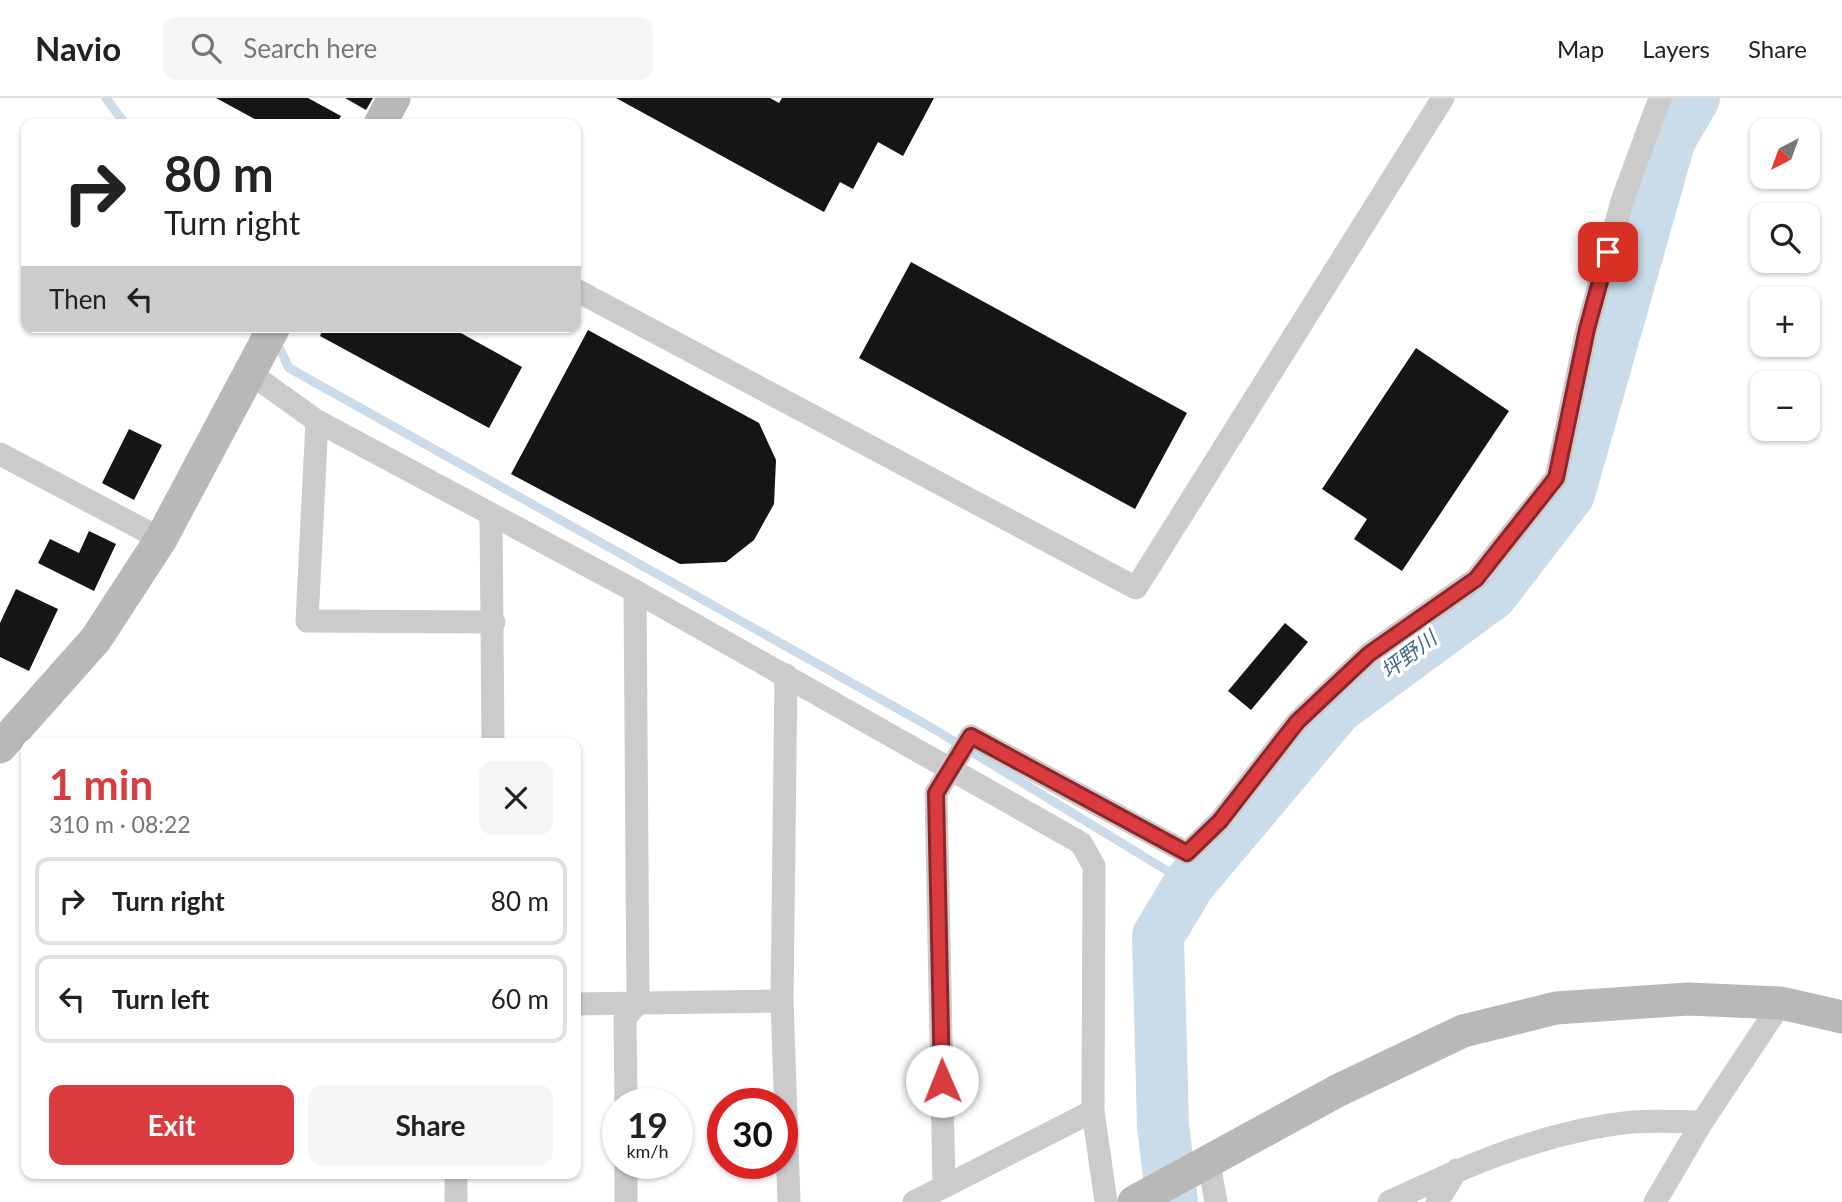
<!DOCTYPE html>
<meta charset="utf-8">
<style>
body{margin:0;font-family:Lato,"Noto Sans JP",sans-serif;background:#f6f6f6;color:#222;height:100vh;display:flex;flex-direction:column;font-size:26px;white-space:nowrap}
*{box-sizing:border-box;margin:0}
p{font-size:23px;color:#767676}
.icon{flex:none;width:38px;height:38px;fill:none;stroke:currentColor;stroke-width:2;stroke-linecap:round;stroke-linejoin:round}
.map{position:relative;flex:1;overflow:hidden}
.drawer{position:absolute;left:21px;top:640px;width:560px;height:441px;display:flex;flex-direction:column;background:#fff;border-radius:14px;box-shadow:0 2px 5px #0004}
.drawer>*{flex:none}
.hud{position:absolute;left:21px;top:21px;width:560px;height:214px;border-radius:14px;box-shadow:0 2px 5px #0004;background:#fff;color:#222;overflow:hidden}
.needle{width:46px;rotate:221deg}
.tools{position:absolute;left:1750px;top:21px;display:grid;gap:14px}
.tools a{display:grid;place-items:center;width:70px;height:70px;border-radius:14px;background:#fff;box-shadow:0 2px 5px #0004;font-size:35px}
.speed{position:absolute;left:602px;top:990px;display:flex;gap:14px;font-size:35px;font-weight:700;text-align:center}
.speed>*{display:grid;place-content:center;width:91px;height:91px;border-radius:50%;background:#fff;box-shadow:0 2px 5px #0004;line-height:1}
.speed small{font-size:18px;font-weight:400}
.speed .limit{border:10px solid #d22;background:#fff;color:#111}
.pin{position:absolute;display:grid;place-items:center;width:60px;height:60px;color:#fff;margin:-30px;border-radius:14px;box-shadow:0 4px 10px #0006}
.me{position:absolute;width:77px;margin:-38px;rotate:359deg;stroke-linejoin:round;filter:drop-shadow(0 0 5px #0008)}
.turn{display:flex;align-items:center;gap:24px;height:147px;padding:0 28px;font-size:32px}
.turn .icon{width:91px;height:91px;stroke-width:2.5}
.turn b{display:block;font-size:49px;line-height:60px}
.then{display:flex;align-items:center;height:66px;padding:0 28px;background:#0003;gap:14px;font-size:26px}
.round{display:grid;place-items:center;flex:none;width:74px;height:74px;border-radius:14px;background:#f6f6f6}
.overview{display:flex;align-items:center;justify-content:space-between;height:119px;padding:0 28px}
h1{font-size:42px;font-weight:700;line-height:52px;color:#da3b3f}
.button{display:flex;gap:14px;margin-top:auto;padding:14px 28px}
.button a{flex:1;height:80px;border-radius:14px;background:#da3b3f;color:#fff;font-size:28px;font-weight:700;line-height:80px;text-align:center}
.button a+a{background:#f6f6f6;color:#222}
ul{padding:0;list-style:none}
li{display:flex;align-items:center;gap:21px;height:88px;margin:0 14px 10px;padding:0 14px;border:4px solid #e0e0e0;border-radius:14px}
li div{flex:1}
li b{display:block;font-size:26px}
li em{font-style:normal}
header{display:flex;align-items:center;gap:42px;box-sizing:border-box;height:98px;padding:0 35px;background:#fff;border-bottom:2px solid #e0e0e0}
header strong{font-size:33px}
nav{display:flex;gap:38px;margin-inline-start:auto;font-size:24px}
.search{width:490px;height:63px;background:#f6f6f6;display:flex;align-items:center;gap:18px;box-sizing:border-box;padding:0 24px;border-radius:14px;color:#767676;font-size:26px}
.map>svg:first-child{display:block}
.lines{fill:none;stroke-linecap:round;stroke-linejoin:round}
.stream{stroke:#cadce9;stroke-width:9}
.river{stroke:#cadce9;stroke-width:52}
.building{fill:#151515}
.street{stroke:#cbcbcb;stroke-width:23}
.secondary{stroke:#b8b8b8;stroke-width:33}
.route-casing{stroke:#8e2629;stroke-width:18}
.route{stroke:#da3b3f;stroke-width:12}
.labels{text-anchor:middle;stroke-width:7;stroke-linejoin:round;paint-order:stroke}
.water-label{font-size:21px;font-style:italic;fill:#416b8b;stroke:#fff}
</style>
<header>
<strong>Navio</strong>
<div class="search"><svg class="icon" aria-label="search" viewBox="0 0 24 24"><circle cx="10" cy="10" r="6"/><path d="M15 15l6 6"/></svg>Search here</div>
<nav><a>Map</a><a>Layers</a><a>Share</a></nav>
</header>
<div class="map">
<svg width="1842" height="1104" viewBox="0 0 1842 1104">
<rect width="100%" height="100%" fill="#fff"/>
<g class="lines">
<g class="stream">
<path d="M106 0 125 26"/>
<path d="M276 243 289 270 934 631 1189 786"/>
</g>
<path class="river" d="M1172 1104 1163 1027 1158 838 1189 786 1337 610 1492 496 1569 396 1670 41 1694 0"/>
</g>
<g class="building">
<path d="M216 0H308L341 18 336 26H264Z"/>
<path d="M345 0H373L366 12Z"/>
<path d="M616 0H770L779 5 782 0H934L903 58 878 44 853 91 840 84 824 114Z"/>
<path d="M911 164 1187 315 1135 411 859 260Z"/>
<path d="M324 229H450L522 269 489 330 320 238Z"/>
<path d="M588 232 759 325 776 362 774 406 754 442 726 464 680 466 511 376Z"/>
<path d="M1416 250 1509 313 1402 473 1354 441 1367 421 1322 391Z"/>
<path d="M129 331 162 347 134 402 102 385Z"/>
<path d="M89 433 116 446 94 493 38 465 50 441 79 455Z"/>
<path d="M16 491 58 511 29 573 0 559V525Z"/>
<path d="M1285 525 1308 544 1251 612 1228 593Z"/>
</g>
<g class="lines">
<g class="street">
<path d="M576 192 1136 490 1443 0"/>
<path d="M250 275 317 323 635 493 1081 745 1094 768 1093 1013 1106 1104"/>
<path d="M317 323 307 523 494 524"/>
<path d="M0 356 161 441"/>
<path d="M491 417 493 646"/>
<path d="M786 577 782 903 789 1104"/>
<path d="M576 906 782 903"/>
<path d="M626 1006 625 920 638 905 635 493"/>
<path d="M1209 1065 1216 1104"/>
<path d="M626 1066V1104"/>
<path d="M456 1076V1104"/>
<path d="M944 1087 936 695 971 638 1187 755 1220 723 1297 624 1369 556 1476 481 1556 380 1587 231 1622 103 1660 0"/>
<path d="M914 1104 1093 1013"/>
<path d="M1389 1104C1467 1067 1546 1033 1632 1024 1655 1022 1679 1024 1702 1024"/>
<path d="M1437 1104 1457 1072"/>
<path d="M1655 1104 1702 1024 1781 905"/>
</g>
<g class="secondary">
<path d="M380 26 394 0"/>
<path d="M0 649 96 541 161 441 274 229"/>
<path d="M1134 1104 1337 993 1463 933 1556 910 1688 901 1781 905 1842 919"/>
</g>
</g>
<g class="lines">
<defs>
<path id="route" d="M942 983 936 695 971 638 1187 755 1220 723 1297 624 1369 556 1476 481 1556 380 1587 231 1608 154"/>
</defs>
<use href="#route" class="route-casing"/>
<use href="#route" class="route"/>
</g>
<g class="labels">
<g class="water-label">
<text transform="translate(1409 557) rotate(-37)" y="7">坪野川</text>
</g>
</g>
</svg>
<div class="tools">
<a><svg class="needle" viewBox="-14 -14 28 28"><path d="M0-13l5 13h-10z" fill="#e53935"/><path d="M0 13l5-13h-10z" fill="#767676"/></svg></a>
<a><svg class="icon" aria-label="search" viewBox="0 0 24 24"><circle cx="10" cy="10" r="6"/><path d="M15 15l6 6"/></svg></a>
<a>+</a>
<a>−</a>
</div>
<div class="speed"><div>19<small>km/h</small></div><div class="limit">30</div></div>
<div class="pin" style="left:1608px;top:154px;background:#d93025"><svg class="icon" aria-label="arrive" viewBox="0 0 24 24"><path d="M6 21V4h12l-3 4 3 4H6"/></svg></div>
<svg class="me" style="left:942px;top:983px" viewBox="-20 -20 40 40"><circle r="19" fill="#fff"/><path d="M0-13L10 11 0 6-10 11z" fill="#da3b3f"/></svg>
<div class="hud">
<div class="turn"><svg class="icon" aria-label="right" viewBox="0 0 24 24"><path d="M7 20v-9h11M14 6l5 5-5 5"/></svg><div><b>80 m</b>Turn right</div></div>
<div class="then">Then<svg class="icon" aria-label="left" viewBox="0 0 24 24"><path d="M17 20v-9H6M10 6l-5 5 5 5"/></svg></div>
</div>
<section class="drawer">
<div class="overview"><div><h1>1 min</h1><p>310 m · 08:22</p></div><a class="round"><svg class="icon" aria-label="close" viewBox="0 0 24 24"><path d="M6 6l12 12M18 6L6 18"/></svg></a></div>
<ul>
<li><svg class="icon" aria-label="right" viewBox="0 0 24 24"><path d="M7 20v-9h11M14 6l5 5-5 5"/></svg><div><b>Turn right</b></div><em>80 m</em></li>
<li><svg class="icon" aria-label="left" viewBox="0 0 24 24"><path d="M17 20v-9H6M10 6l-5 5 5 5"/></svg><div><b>Turn left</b></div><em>60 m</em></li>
</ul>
<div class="button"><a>Exit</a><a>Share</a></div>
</section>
</div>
